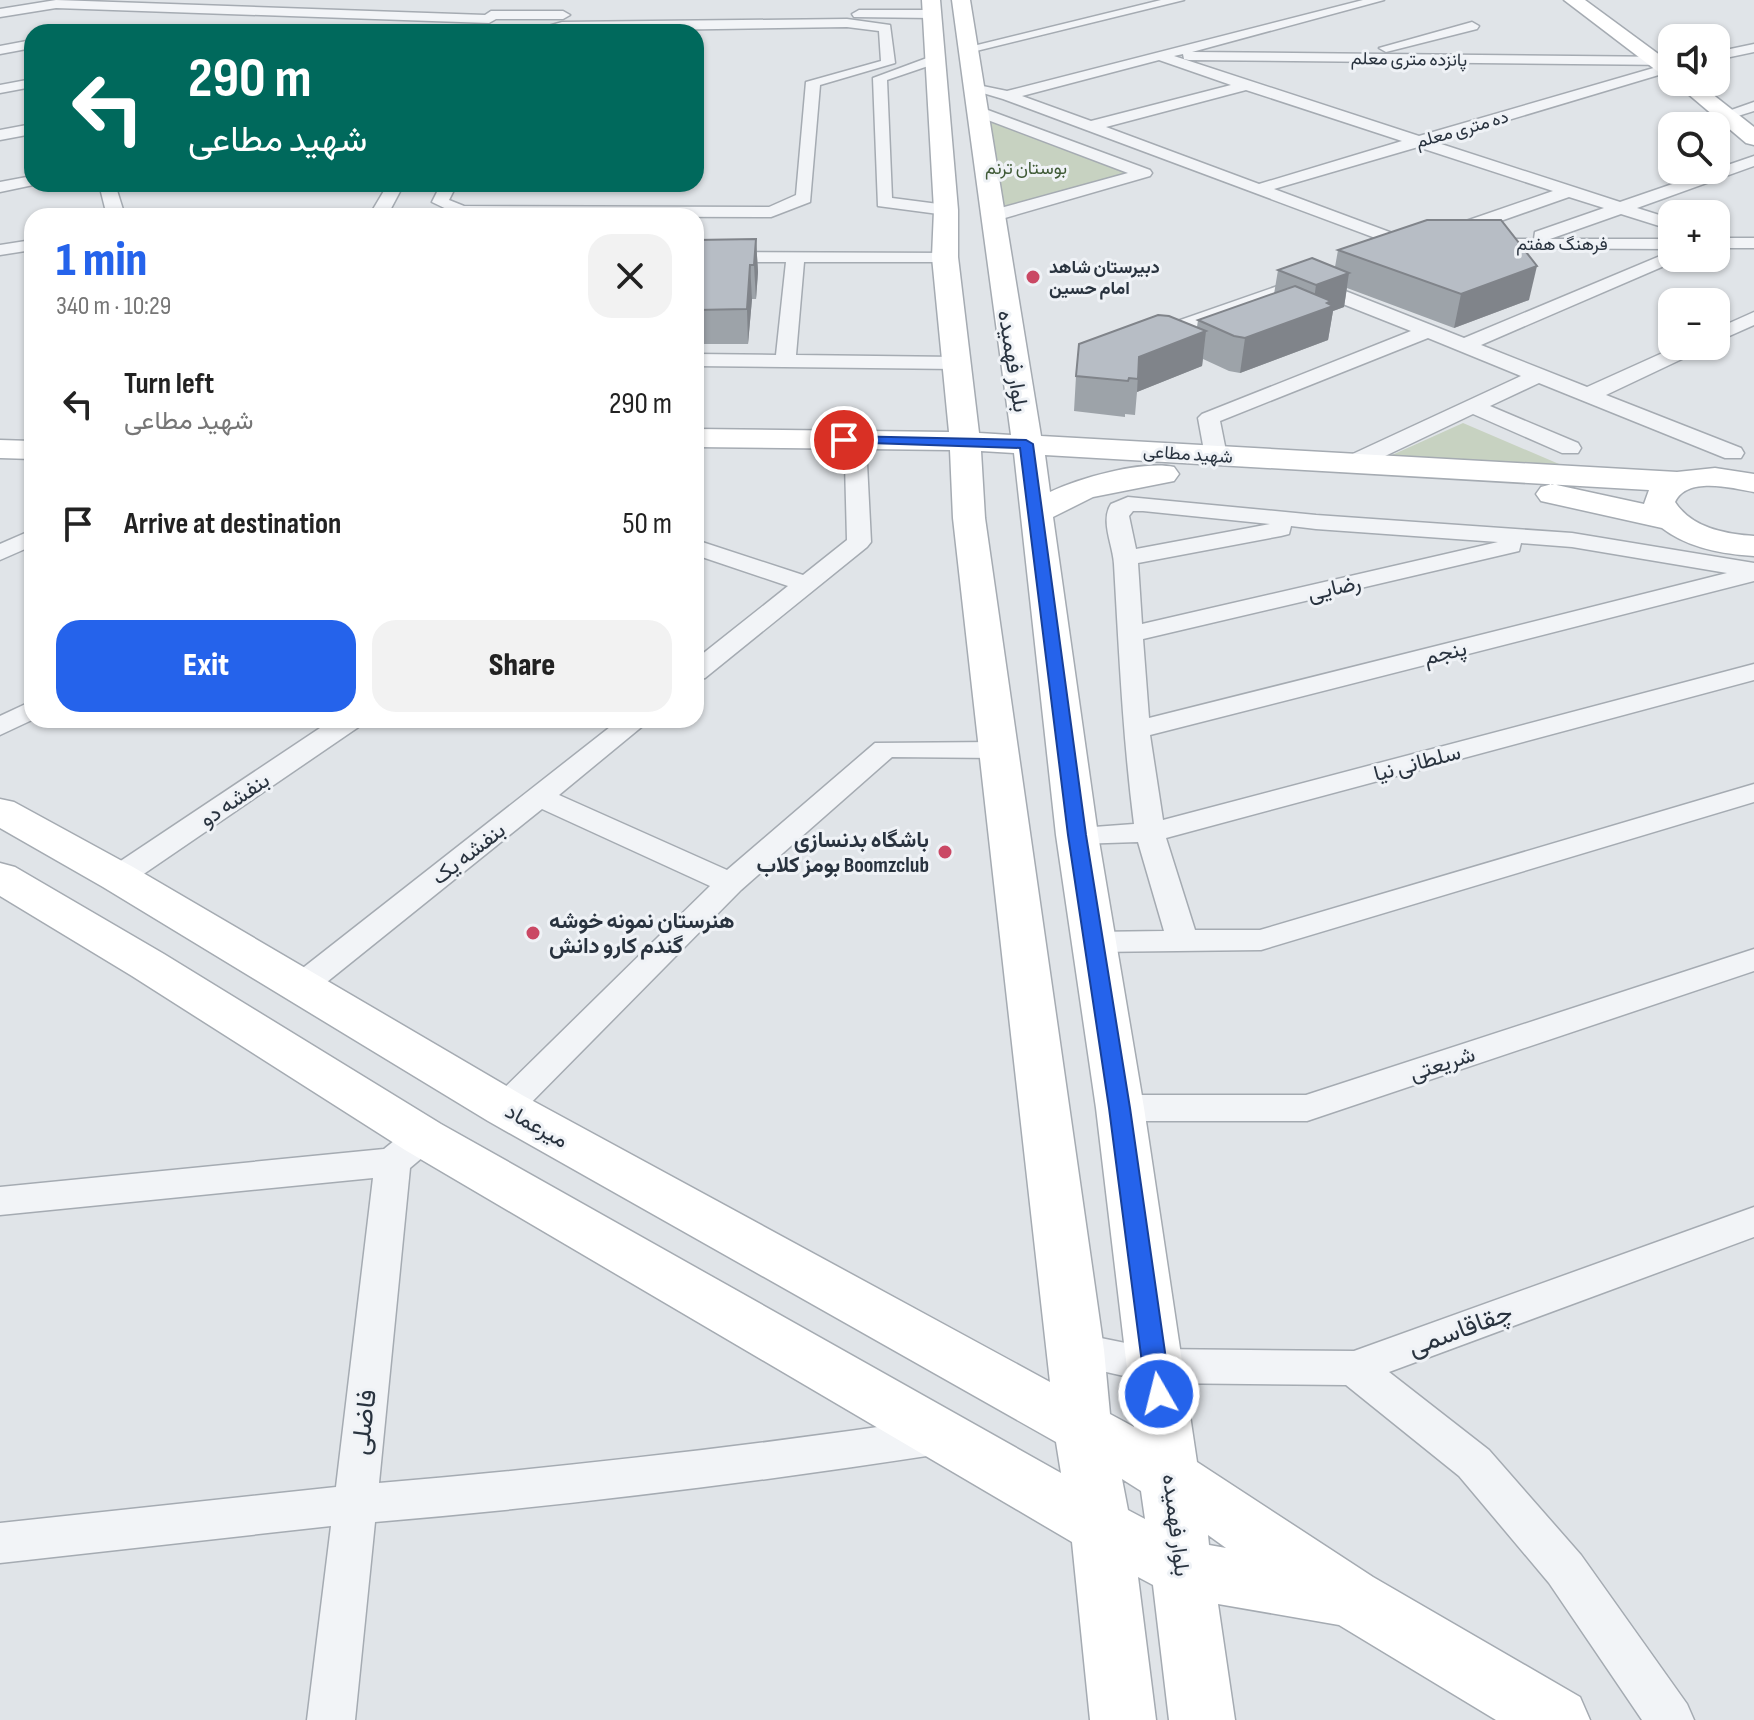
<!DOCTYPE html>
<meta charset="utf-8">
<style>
body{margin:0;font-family:"Sofia Sans Condensed",Vazirmatn,sans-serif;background:#f2f2f2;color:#222;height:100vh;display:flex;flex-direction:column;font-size:30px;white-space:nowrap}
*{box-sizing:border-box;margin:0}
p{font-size:26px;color:#767676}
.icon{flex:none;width:44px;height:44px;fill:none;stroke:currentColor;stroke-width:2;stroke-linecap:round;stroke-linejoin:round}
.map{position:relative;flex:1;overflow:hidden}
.panel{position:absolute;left:24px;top:208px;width:680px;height:520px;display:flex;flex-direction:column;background:#fff;border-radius:24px;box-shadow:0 2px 6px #0004}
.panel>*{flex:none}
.hud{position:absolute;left:24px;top:24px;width:680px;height:168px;border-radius:24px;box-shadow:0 2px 6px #0004;background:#00695c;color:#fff;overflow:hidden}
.tools{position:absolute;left:1658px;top:24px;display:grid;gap:16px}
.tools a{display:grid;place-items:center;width:72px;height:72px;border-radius:16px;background:#fff;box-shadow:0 2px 6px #0004;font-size:40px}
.pin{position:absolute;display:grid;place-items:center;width:68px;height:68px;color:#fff;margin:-34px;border:4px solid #fff;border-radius:50%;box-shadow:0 2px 8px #0007}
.me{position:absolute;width:88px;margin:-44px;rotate:352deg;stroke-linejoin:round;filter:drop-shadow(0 0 6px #0008)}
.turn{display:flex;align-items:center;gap:28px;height:168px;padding:0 32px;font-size:36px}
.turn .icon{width:104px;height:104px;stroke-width:2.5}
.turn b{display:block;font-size:56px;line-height:68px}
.round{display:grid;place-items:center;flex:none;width:84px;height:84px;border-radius:24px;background:#f2f2f2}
.head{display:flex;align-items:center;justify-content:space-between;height:136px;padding:0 32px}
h1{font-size:48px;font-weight:800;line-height:60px;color:#2563eb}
.button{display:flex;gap:16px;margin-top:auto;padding:16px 32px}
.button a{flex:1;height:92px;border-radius:24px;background:#2563eb;color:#fff;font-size:32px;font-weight:800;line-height:92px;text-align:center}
.button a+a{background:#f2f2f2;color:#222}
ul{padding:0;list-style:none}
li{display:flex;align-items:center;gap:24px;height:120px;padding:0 32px}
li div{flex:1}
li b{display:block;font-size:30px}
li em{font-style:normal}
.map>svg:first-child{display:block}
.green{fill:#c7d2c1}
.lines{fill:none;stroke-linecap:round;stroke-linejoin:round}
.street-casing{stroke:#a5abb2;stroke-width:3}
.secondary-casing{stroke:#a5abb2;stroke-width:3}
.street{fill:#f2f4f7;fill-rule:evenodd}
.secondary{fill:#fff;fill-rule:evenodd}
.wall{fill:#9da3a9}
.shaded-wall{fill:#80848a}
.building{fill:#b7bdc5;stroke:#80848a;stroke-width:2}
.route{fill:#2563eb;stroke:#184099;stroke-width:2}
.poi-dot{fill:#ca4864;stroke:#eff2f6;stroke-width:3}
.labels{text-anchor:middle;stroke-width:6;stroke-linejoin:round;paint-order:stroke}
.far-street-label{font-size:18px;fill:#29333f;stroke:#eff2f6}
.far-park-label{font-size:18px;fill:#405b37;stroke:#eff2f6}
.far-poi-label{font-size:18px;font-weight:bold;fill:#29333f;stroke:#eff2f6;text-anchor:start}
.street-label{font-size:22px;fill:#29333f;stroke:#eff2f6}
.poi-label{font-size:22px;font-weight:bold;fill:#29333f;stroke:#eff2f6;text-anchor:end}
.near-street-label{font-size:26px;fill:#29333f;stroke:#eff2f6}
</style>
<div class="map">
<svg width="1754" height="1720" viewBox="0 0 1754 1720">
<rect width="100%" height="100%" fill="#e0e4e8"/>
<g class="green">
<path d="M986 119 1128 172 1001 209Z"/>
<path d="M1463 423 1559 464 1381 460Z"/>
</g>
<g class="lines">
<defs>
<g id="street">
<path d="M56 0 485 15 491 11H563L570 15 563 19H496L489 23 56 8 0 17V9Z"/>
<path d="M1161 0H1184L968 53 961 49Z"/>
<path d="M1363 0H1384L1192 52 1672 57V65L1189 60 1184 59 1183 54 1174 56 1419 136 1657 67 1664 71 1662 74 1435 142 1620 202 1754 156V166L1637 208 1672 219V230L1621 214 1550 239H1672V249L1476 248 1473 244 1476 240 1482 239H1534L1535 232 1604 208 1569 197 1478 229H1466L1463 225 1466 221 1553 191 1418 147 1274 189 1411 240 1414 244 1411 248 1405 249 1003 99 966 88 973 84 1007 91ZM1159 60 1231 85 1091 121 1022 96ZM1246 90 1402 141 1259 184 1106 127Z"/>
<path d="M859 10H933L940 14 933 18 854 17 852 14Z"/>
<path d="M847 19 890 25 895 63 820 85 810 202 771 217 461 216 432 202 441 184H457L449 200 464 206 769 207 796 195 806 82 881 61 879 31 847 27 528 32 562 22Z"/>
<path d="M1472 22 1479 26 1477 29 1386 52 1379 48Z"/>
<path d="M32 40V48L0 54V46Z"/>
<path d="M1754 44V52L1716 60V52Z"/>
<path d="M935 55 942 59 940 62 887 80 892 198 946 205 955 210 946 215 878 206 873 78Z"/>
<path d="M32 79V87L0 93V85Z"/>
<path d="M1754 102V111L1725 120 1717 115Z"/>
<path d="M977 106 1150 170 1152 173 1150 176 998 220H986L983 216 986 212 1128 173 972 114V108Z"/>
<path d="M32 124V134L0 140V130Z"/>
<path d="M32 176V184H38L0 192V182Z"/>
<path d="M99 184H115L125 216H107Z"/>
<path d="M388 184H404L387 216H369Z"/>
<rect x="1716" y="238" width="38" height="10"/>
<path d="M32 240V250L0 255V245Z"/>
<path d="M1672 251V258L1678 260 1481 345 1587 387 1678 346H1704L1701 350 1606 395 1741 448 1744 453 1741 458H1725L1539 383 1490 406 1578 443 1581 448 1578 453H1562L1473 414 1360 468H1344L1341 463 1344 458 1521 376 1428 338 1220 421 1227 456 1216 463 1205 456 1198 418 1202 414 1411 331 1305 289 1157 341H1143L1140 337 1143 333 1312 274 1319 276 1320 281 1464 338Z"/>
<path d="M696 252 951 253 954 257 951 261 945 262H804L796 355 956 357 966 363 956 369 696 366V354L776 355 786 262H696Z"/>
<path d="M1754 312V325L1716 342V329Z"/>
<path d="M856 456 867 463 871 542 867 547 705 678 696 680V659L788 586 696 555V540L803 575 847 540 845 463Z"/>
<path d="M1128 497 1316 515 1572 533 1754 563V581L1150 735 1163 820 1754 664V680L1166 838 1195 930H1260L1754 784V802L1261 950 1093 952 1082 949 1077 942 1082 935 1093 932 1164 931 1138 842 1077 844 1067 841 1062 835 1067 829 1134 824C1123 738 1119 651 1114 564 1113 545 1100 521 1111 504ZM1133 511H1143L1270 524 1136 549 1129 516ZM1291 526 1316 529 1498 542 1142 624 1138 563 1281 536 1289 534ZM1521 543 1572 547 1727 573 1149 718 1143 639 1519 551Z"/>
<path d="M32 530V546L0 560V544Z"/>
<path d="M32 701V720L0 735V716Z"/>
<path d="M332 720H364L360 726 129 884 118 887 107 884 103 877 107 870Z"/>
<path d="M619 720H650L559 795 727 870 875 743 997 742 1007 744 1011 750 1007 756 997 758 892 757 741 890 517 1117 505 1121 493 1117 488 1108 493 1099 710 886 542 809 312 994 301 997 290 994 285 986 290 978Z"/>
<path d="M1754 949V971L1307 1121H1120L1108 1117 1103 1108 1108 1099 1120 1095H1306Z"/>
<path d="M423 1124 436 1128 441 1137 436 1146 410 1168 379 1483C567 1467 753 1446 940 1418L955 1423 961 1436 955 1449 940 1454C752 1483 564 1506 375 1522L355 1720H307L331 1526 0 1563V1523L336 1487 373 1178 0 1215V1187L384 1149 410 1128Z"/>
<path d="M1754 1207V1237L1389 1372 1489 1450 1581 1555 1687 1704 1694 1720H1642L1549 1583 1459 1476 1346 1385 1155 1383 1062 1362 1056 1350 1062 1338 1076 1333 1155 1349 1354 1351Z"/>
</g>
<g id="secondary">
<path d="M922 0H940L958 210V257L979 433 1011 435 952 0H970L1041 436 1677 472 1715 468 1754 474V492C1732 488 1687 476 1675 502 1692 528 1725 534 1754 536V556C1722 554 1688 548 1662 528L1541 501 1536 494 1541 487 1552 484 1644 504 1649 490 1045 455 1050 492C1079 478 1143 460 1174 467L1179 474 1174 481 1093 497 1053 517 1098 835 1144 1108 1197 1462 1373 1577 1580 1697 1590 1720H1496L1339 1625 1218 1604 1235 1720H1169L1153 1585 1138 1577 1156 1720H1090L1072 1542 405 1150 132 976 0 896V863L15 867 164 954 441 1124 1061 1473 1056 1442 488 1121 103 887 0 828V799L14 802 133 867 522 1095 1050 1382 953 518 950 450 696 447V429L949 432 932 257 934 210ZM981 451 1014 453 1056 835 1096 1108 1134 1427 1110 1414 1104 1350 985 518ZM1122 1479 1141 1491 1145 1519 1128 1510ZM1208 1535 1226 1548 1209 1545Z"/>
<path d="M1564 0H1585L1672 64V79L1665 77Z"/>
<path d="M1674 82H1697L1754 127V145L1746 143Z"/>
<path d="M0 440 32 441V459L0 458Z"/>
</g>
</defs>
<use href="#street" class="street-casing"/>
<use href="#secondary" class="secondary-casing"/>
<use href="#street" class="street"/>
<use href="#secondary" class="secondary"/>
</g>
<g class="wall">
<path d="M756 239 758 272 756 299H752L748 344H696V240Z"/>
<path d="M1338 250 1529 300 1454 328 1347 288 1344 307 1333 311 1328 340 1240 373 1229 371 1203 359 1202 366 1137 392 1135 415 1125 414V417L1074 411 1076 376 1197 327 1198 320 1274 294 1278 270 1335 267Z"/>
</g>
<g class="shaded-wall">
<path d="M756 239 758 272 756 299 754 265Z"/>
<path d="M750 265 752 299 748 344 747 309Z"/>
<path d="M1537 266 1529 300 1454 328 1461 294Z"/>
<path d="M1349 273 1344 307 1333 311 1328 340 1240 373 1245 338 1312 314 1316 285Z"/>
<path d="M1206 331 1202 366 1137 392 1139 357Z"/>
</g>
<g class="building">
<path d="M1427 220H1501L1537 266 1461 294 1338 250Z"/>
<path d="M756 239 754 265H750L747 309 696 310V240Z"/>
<path d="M1312 258 1349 273 1316 285 1278 270Z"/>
<path d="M1295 286 1331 301 1327 303 1333 306 1245 338 1234 336 1198 320Z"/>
<path d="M1158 315 1169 316 1206 331 1139 357 1138 379 1129 378 1128 381 1076 376 1079 344Z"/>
</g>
<path class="route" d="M844 436 1026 440 1033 444 1086 835 1130 1108 1171 1394 1167 1401 1159 1404 1150 1401 1146 1394 1109 1108 1068 835 1020 448 840 442 838 440Z"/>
<g class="poi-dot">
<circle cx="1033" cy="277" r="8"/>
<circle cx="945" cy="852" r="8"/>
<circle cx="533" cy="933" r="8"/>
</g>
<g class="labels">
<g class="far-street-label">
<text transform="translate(1409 59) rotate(1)" y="6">پانزده متری معلم</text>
<text transform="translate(1462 129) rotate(-16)" y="6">ده متری معلم</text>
<text x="1562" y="250">فرهنگ هفتم</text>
<text transform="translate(1188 454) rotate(4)" y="6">شهید مطاعی</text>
</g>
<g class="far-park-label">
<text x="1026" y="174">بوستان ترنم</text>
</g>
<g class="far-poi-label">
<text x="1049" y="273">دبیرستان شاهد<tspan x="1049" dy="21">امام حسین</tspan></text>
</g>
<g class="street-label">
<text transform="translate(1014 361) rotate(81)" y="8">بلوار فهمیده</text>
<text transform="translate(1334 587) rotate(-13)" y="8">رضایی</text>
<text transform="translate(1445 652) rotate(-14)" y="8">پنجم</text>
<text transform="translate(1417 762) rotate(-15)" y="8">سلطانی نیا</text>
<text transform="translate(234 799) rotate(-34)" y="8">بنفشه دو</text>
<text transform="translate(468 853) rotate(-38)" y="8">بنفشه یک</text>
<text transform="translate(1442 1063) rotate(-18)" y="8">شریعتی</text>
<text transform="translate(537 1125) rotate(29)" y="8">میرعماد</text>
<text transform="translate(1177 1525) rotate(83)" y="8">بلوار فهمیده</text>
</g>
<g class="poi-label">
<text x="929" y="847">باشگاه بدنسازی<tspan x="929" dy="25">بومز کلاب Boomzclub</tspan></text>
<text x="549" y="928" text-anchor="start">هنرستان نمونه خوشه<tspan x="549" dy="25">گندم کارو دانش</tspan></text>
</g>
<g class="near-street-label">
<text transform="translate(1460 1329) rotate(-20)" y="9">چقاقاسمی</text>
<text transform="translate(363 1422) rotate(-83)" y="9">فاضلی</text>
</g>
</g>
</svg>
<div class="tools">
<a><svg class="icon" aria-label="sound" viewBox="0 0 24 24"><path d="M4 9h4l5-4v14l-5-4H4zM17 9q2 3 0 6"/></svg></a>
<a><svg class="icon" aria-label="search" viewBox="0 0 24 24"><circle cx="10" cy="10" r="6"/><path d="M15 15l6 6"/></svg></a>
<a>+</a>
<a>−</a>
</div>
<div class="pin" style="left:844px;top:440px;background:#d93025"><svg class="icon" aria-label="arrive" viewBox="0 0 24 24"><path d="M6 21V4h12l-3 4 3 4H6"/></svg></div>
<svg class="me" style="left:1159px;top:1394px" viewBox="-20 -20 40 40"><circle r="17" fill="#2563eb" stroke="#fff" stroke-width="3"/><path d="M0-11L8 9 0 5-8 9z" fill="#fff"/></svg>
<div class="hud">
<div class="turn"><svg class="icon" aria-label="left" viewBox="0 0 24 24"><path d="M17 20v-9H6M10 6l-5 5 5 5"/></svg><div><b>290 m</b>شهید مطاعی</div></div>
</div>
<section class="panel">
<div class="head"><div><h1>1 min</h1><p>340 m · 10:29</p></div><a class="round"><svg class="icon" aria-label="close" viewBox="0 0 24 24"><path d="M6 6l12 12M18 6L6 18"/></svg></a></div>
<ul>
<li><svg class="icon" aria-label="left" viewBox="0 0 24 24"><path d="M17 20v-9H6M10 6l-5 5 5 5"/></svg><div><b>Turn left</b><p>شهید مطاعی</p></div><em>290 m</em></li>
<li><svg class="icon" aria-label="arrive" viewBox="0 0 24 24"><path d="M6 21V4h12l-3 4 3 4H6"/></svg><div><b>Arrive at destination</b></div><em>50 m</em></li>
</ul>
<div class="button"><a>Exit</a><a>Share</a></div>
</section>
</div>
